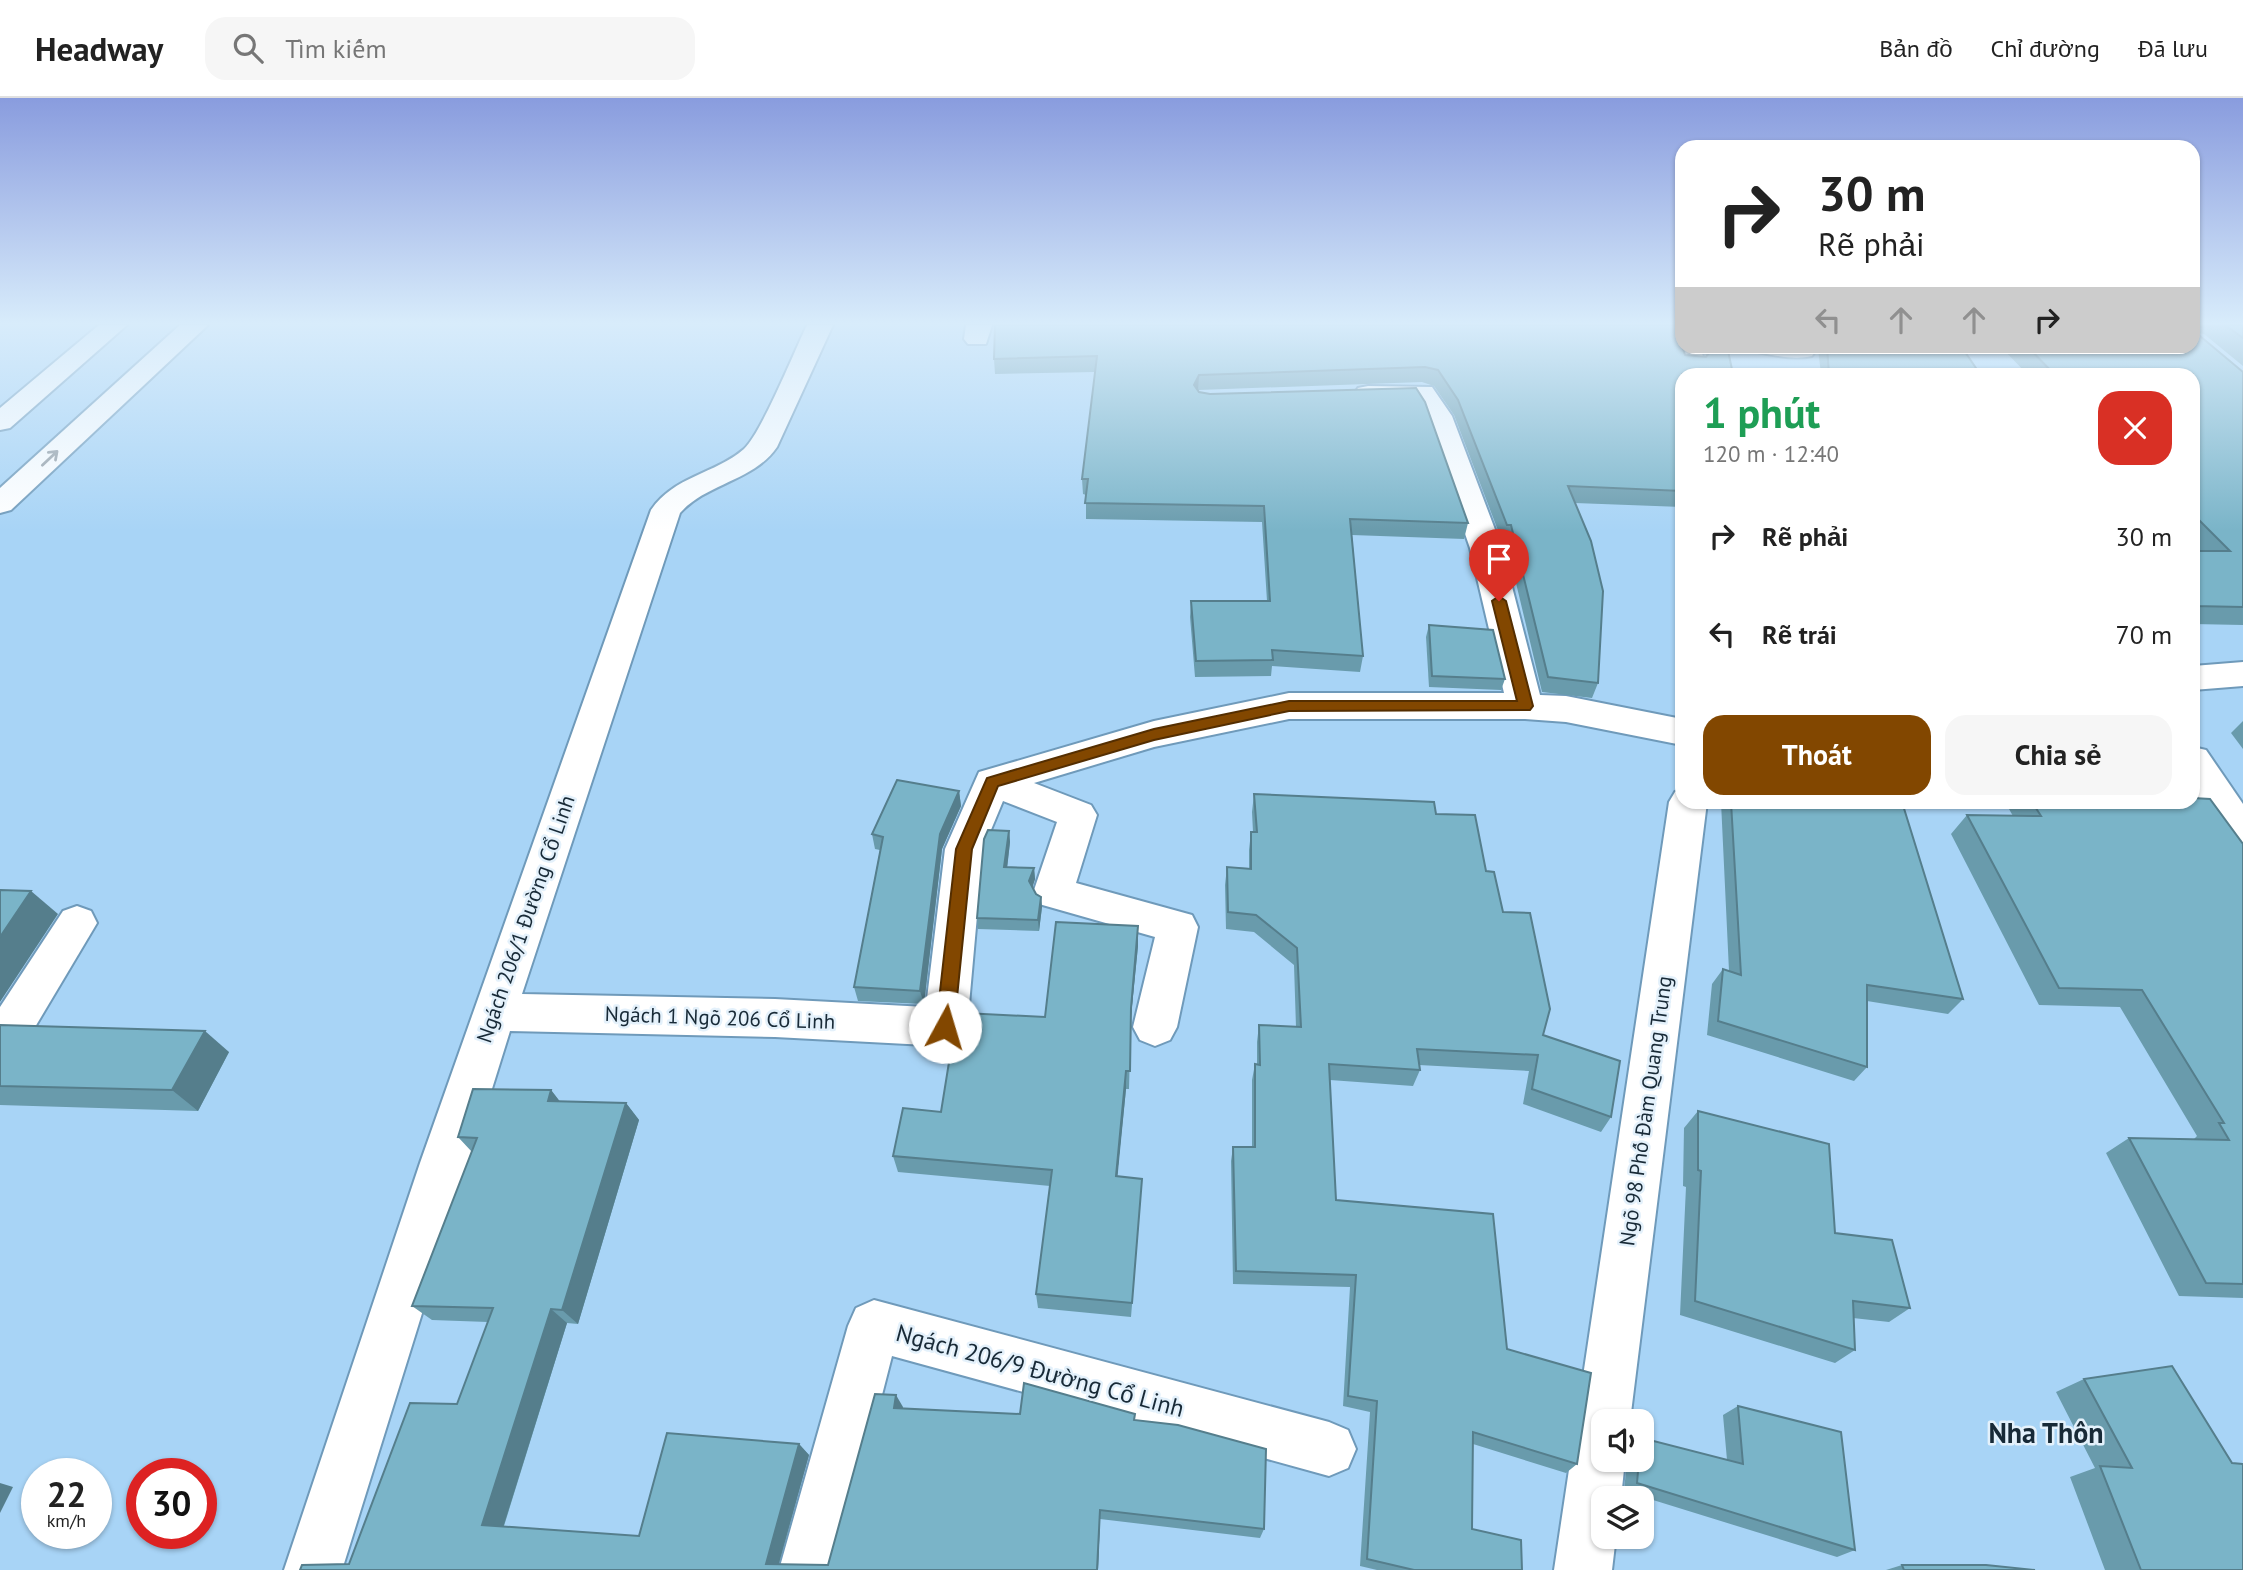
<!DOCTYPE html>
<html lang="vi">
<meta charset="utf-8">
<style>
body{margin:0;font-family:"PT Sans",sans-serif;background:#f6f6f6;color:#222;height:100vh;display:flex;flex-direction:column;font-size:26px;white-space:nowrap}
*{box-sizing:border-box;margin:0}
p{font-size:23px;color:#767676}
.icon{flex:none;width:38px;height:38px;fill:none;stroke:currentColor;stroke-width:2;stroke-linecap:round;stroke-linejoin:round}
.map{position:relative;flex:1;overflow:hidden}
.panel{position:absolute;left:1675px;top:270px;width:525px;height:441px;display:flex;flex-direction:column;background:#fff;border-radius:21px;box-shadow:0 2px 5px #0004}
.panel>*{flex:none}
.guide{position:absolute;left:1675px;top:42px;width:525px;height:214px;border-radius:21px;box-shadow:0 2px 5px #0004;background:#fff;color:#222;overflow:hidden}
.fabs{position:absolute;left:1591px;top:1311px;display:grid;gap:14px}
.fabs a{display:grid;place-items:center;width:63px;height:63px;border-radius:14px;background:#fff;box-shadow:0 2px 5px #0004;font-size:35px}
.speed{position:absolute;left:21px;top:1360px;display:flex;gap:14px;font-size:35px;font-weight:700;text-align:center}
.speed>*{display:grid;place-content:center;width:91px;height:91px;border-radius:50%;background:#fff;box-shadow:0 2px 5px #0004;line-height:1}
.speed small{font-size:18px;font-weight:400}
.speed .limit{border:10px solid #d22;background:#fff;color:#111}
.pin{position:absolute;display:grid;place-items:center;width:60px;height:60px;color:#fff;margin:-72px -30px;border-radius:50% 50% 50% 0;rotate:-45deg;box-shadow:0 0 7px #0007}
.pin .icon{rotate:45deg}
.me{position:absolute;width:77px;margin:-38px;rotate:6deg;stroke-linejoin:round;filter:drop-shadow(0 0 5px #0008)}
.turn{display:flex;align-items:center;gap:24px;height:147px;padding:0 28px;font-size:32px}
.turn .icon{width:91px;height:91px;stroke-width:2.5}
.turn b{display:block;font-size:49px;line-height:60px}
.lanes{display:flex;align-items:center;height:66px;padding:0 28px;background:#0003;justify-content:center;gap:35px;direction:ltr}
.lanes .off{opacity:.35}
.round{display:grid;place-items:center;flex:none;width:74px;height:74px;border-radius:21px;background:#f6f6f6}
.headline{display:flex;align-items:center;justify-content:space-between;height:119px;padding:0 28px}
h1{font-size:42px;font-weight:600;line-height:52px;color:#1e9e55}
.button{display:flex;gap:14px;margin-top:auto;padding:14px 28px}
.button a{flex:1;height:80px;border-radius:21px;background:#824700;color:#fff;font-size:28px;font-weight:600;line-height:80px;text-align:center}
.button a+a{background:#f6f6f6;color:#222}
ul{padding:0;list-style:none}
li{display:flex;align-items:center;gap:21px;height:98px;padding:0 28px}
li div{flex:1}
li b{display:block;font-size:26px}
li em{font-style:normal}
header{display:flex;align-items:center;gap:42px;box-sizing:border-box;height:98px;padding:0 35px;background:#fff;border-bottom:2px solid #e0e0e0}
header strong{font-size:33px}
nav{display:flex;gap:38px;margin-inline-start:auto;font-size:24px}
.search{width:490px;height:63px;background:#f6f6f6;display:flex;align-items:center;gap:18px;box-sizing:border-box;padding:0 24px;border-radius:21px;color:#767676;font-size:26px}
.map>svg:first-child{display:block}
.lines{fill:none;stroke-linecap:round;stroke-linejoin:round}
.minor-casing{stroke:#6f9aba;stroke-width:4}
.major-casing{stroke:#6f9aba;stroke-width:4}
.minor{fill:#fff;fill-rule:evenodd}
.major{fill:#fff;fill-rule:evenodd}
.wall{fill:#699bac}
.shaded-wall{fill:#557e8c}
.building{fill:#7ab4c8;stroke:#557e8c;stroke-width:2}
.oneway{stroke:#979fa5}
.route{fill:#824700;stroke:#542e00;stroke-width:2}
.labels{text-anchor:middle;stroke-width:5;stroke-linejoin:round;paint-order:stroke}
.street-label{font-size:21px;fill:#182a37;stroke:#e4f1fb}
.near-street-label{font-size:24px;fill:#182a37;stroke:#e4f1fb}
.near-neighbourhood-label{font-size:28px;font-weight:bold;fill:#182a37;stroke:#e4f1fb}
</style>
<header>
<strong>Headway</strong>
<div class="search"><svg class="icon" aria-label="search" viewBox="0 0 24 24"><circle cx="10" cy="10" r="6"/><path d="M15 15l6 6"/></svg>Tìm kiếm</div>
<nav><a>Bản đồ</a><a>Chỉ đường</a><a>Đã lưu</a></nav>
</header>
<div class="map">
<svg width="2243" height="1472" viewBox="0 0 2243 1472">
<rect width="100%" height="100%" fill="#a8d4f6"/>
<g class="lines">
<defs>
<g id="minor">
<path d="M807 227H833L777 349C754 383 707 385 680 415L522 896 775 901 926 909 945 751 979 674 1154 623 1289 595H1504L1470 450 1424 318 1414 303 1358 302 1354 296 1358 290 1368 288 1432 289 1452 318 1502 450 1540 597 1566 598 1682 621V647L1566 624 1525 621H1289L1154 649 1034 685 1091 707 1097 717 1076 785 1192 817 1198 829 1177 929 1170 942 1155 948 1140 942 1133 929 1155 839 1039 806 1033 795 1057 724 1003 703 983 751 967 929 960 942 945 948 775 939 510 933 342 1472H284L420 1065 651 412C674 378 715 376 744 351 761 336 795 252 807 227Z"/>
<path d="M966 227H992L986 246H968L964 241Z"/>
<path d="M1679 242H1682V248H1701L1704 266 1700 272H1682L1675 248Z"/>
<path d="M1754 248H1814L1816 252 1812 258C1795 262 1775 258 1758 254Z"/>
<path d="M2243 564V588L2193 592V568Z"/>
<path d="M2193 649 2206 652 2243 706V751L2229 747 2193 691Z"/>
<path d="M1682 692V704H1707L1630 1323H1603V1362H1625L1621 1400H1603V1438H1616L1612 1472H1554L1669 704 1675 694Z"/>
<path d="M77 808 91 813 97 825 16 961 0 966V909L63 813Z"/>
<path d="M874 1202 1329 1324 1348 1332 1356 1351 1348 1370 1329 1378 892 1258 837 1472H779L848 1228 856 1210Z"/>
</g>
<g id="major">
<path d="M99 227H127L10 330 0 332V310Z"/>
<path d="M180 227H208L11 412 0 415V390Z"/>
</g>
</defs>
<use href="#minor" class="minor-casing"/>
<use href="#major" class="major-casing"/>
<use href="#minor" class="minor"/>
<use href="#major" class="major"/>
</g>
<g class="wall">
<path d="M1682 227V240H1680L1685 257 1706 259 1704 248H1727L1682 276V409L1575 405 1598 585 1592 600 1542 594 1506 443H1502L1454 317 1434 288 1422 284 1198 292 1199 294 1468 425 1464 441 1352 437 1363 558 1360 574 1272 568 1271 578 1195 579 1190 519 1191 503H1267L1262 424 1086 421V397L1083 396 1082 381 1095 274 995 276 994 261Z"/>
<path d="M2193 227H2243V268L2204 236 2198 235 2197 236 2243 274V527L2193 526V453H2197L2193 448V276H2027L2000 248H2193Z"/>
<path d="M1816 248H1961L1980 276H1821L1818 251Z"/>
<path d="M1429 527 1505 581 1501 592 1429 589 1426 539Z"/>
<path d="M2243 623V651L2231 635Z"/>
<path d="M959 693 961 708 942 751 924 906 858 903 854 889 880 752 875 751 872 736Z"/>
<path d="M1254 696 1436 716 1486 773 1503 814 1543 937 1611 1019 1601 1034 1523 1006 1529 973 1419 967 1420 972 1413 988 1330 982 1336 1102 1507 1251 1577 1366 1566 1375 1473 1346 1472 1431 1522 1472H1377L1360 1468 1370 1314 1343 1308 1350 1189 1233 1186 1231 1063 1233 1049H1252V982L1255 966 1257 967V944L1259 927 1296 929 1294 867 1254 834 1226 831 1225 787 1227 769 1249 770V752L1251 734H1253L1252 714Z"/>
<path d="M1721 704H1902L1963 901 1948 916 1867 903V969L1854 983 1707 937 1712 886 1723 871 1729 873Z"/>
<path d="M2005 704H2193L2243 746V1200L2179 1198 2106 1055 2129 1040 2194 1041 2197 1038 2120 909 2039 907 1951 736 1967 717 2013 718Z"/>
<path d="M1009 733 1010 744 1007 769 1034 770 1035 781 1032 789 1036 796 1041 799 1042 809 1039 833 978 831 977 820Z"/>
<path d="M1138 828V848L1130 928 1129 991H1126L1117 1078 1141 1097 1131 1219 1038 1210 1036 1196 1050 1088 898 1074 893 1058 1045 919Z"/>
<path d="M0 927 229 954 198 1013 0 1007Z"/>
<path d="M551 992 560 1004 626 1005 639 1022 578 1226 567 1225 504 1428 639 1438 799 1346 809 1357 779 1466 828 1467 903 1309V1311L1135 1322 1264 1431 1260 1440 1100 1421 1098 1472 349 1466 457 1306 488 1224 432 1222 412 1208 472 1054 458 1039Z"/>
<path d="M1698 1013 1835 1135 1910 1210 1889 1224 1853 1220 1855 1252 1835 1265 1680 1217 1686 1089 1683 1088 1684 1030Z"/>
<path d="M2084 1281 2232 1365 2243 1472H2105L2070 1379 2095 1370 2056 1294Z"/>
<path d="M1738 1308 1855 1452 1837 1459 1624 1393 1627 1362H1727L1723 1317Z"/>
<path d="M1902 1467 2035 1472H1886Z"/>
</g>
<g class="shaded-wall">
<path d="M1199 277 1198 292 1194 287Z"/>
<path d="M959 693 961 708 942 751 924 906 920 893 940 736Z"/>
<path d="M1009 733 1010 744 1006 780 1004 769Z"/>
<path d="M1034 770 1035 781 1031 794 1029 783Z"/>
<path d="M31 793 58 816 0 904V839Z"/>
<path d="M1041 799 1042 809 1039 833 1038 822Z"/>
<path d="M1138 828V848L1130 928 1129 991 1131 910Z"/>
<path d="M205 933 229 954 198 1013 172 992Z"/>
<path d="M1126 973V991L1116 1094V1078Z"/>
<path d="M551 992 565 1010 548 1003Z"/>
<path d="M626 1005 639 1022 578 1226 562 1212Z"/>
<path d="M551 1211 567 1225 501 1436 482 1427Z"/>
<path d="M896 1297 903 1309 901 1322 894 1310Z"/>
<path d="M799 1346 809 1357 777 1472 766 1466Z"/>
<path d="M0 1385 13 1389 0 1415Z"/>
<path d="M1100 1412V1421L1098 1472H1097Z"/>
</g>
<g class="building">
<path d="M995 227H1682L1678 233 1682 248 1685 257 1706 259 1713 250 1712 248H1727L1733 276H1682V393L1568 388 1591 443 1603 493 1598 585 1548 579 1511 427H1507L1458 302 1438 272 1425 269 1199 277 1194 287 1199 294 1210 296 1416 290 1425 304 1468 425 1350 421 1363 558 1272 552 1273 562 1196 563 1191 503H1270L1264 408 1085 405 1088 381H1082L1097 258 994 261Z"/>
<path d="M2193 227H2203V229H2194V233L2243 274V509L2193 508V453H2230L2193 416V276H2054L2027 248H2193Z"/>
<path d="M2225 227H2243V240Z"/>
<path d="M1827 248H1961L1980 276H1829Z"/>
<path d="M1429 527 1493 532 1505 581 1432 578Z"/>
<path d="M897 682 959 693 940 736 920 893 854 889 883 739 872 736Z"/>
<path d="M1254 696 1434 704 1436 716 1475 717 1486 773 1494 774 1503 814 1530 815 1550 911 1543 937 1620 963 1611 1019 1532 991 1538 957 1417 951 1420 972 1329 966 1336 1102 1493 1116 1507 1251 1591 1275 1577 1366 1473 1334 1472 1431 1521 1442 1522 1472H1414L1367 1461 1377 1303 1348 1298 1356 1177 1236 1173 1233 1049H1255V966L1260 967 1259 927 1301 929 1297 850 1256 817 1228 814 1227 769 1251 771V734H1257Z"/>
<path d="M2193 700 2210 701 2243 746V1186L2206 1185 2129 1040 2229 1042 2219 1025H2224L2142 892 2059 890 1967 717 2041 718 2032 704H2193Z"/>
<path d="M1731 704H1902L1963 901 1867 887V969L1718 923 1723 871 1741 877Z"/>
<path d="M988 732 1009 733 1004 769 1034 770 1029 783 1036 796 1041 799 1038 822 977 820 984 741Z"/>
<path d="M0 792 31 793 0 839Z"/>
<path d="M1056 824 1138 828 1131 910 1130 973H1126L1116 1078 1142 1081 1132 1205 1036 1196 1052 1072 893 1058 903 1010 941 1014 955 927 964 915 1045 919Z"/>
<path d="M0 927 205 933 172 992 0 988Z"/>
<path d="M473 991 551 992 548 1003 626 1005 562 1212 551 1211 482 1427 639 1438 667 1335 799 1346 766 1466 828 1467 875 1296 896 1297 894 1310 1020 1316 1024 1285 1135 1316 1134 1322 1178 1327 1266 1351 1264 1431 1100 1412 1097 1472H300L302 1467 349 1466 410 1305 457 1306 493 1210 412 1208 477 1040 458 1039Z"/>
<path d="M1698 1013 1829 1046 1835 1135 1892 1142 1910 1210 1853 1203 1855 1252 1695 1203 1701 1073 1698 1072Z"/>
<path d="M2172 1268 2232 1365 2243 1366V1472H2141L2100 1368 2132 1370 2084 1281Z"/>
<path d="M1738 1308 1841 1334 1855 1452 1637 1385 1639 1362H1642V1340L1743 1366Z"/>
<path d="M1902 1467H1986L2035 1472H1904Z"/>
</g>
<defs><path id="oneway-shaft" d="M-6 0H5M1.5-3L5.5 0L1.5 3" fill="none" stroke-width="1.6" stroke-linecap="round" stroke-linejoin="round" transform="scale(1.75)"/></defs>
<use class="oneway" href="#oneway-shaft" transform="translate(50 360) rotate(-43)"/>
<linearGradient id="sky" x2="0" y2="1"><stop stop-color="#899cde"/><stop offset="0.52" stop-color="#d8ecfb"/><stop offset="1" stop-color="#d8ecfb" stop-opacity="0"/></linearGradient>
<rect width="2243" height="433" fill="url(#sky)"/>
<path class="route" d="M1499 498 1506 503 1533 608 1530 612 1289 613 1154 642 998 688 972 751 954 929 951 935H938L936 929 956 751 987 680 1154 631 1289 603H1517L1492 503Z"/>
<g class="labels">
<g class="street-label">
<text transform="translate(526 821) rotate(-71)" y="7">Ngách 206/1 Đường Cổ Linh</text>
<text transform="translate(720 920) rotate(2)" y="7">Ngách 1 Ngõ 206 Cổ Linh</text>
<text transform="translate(1646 1013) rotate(-82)" y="7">Ngõ 98 Phố Đàm Quang Trung</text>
</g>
<g class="near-street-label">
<text transform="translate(1040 1273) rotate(15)" y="8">Ngách 206/9 Đường Cổ Linh</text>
</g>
<g class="near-neighbourhood-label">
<text x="2046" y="1345">Nha Thôn</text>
</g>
</g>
</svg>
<div class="fabs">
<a><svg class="icon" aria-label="sound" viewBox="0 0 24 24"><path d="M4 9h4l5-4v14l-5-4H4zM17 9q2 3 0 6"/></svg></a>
<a><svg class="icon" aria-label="layers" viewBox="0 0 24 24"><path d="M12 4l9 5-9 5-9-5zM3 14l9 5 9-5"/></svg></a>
</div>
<div class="speed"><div>22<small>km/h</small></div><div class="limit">30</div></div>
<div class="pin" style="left:1499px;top:503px;background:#d93025"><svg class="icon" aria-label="arrive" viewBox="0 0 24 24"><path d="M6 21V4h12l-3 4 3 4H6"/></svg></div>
<svg class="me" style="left:945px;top:929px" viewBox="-20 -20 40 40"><circle r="19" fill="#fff"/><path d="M0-13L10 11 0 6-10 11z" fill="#824700"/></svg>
<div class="guide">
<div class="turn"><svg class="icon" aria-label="right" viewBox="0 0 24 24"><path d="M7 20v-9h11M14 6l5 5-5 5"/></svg><div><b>30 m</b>Rẽ phải</div></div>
<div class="lanes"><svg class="icon off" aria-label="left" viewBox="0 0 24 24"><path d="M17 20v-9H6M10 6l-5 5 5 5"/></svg><svg class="icon off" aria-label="ahead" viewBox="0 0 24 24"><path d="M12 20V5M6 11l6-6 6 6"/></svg><svg class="icon off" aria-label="ahead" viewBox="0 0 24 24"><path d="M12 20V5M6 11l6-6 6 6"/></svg><svg class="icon" aria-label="right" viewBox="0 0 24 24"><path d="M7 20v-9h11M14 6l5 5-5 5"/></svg></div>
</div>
<section class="panel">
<div class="headline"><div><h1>1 phút</h1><p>120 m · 12:40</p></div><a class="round" style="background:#d93025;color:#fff"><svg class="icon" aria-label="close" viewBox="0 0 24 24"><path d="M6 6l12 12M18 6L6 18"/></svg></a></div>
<ul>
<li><svg class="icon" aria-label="right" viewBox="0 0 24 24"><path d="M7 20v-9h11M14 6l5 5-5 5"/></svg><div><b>Rẽ phải</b></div><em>30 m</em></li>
<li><svg class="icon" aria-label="left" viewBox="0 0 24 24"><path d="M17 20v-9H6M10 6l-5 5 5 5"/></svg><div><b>Rẽ trái</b></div><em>70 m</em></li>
</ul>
<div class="button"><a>Thoát</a><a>Chia sẻ</a></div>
</section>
</div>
